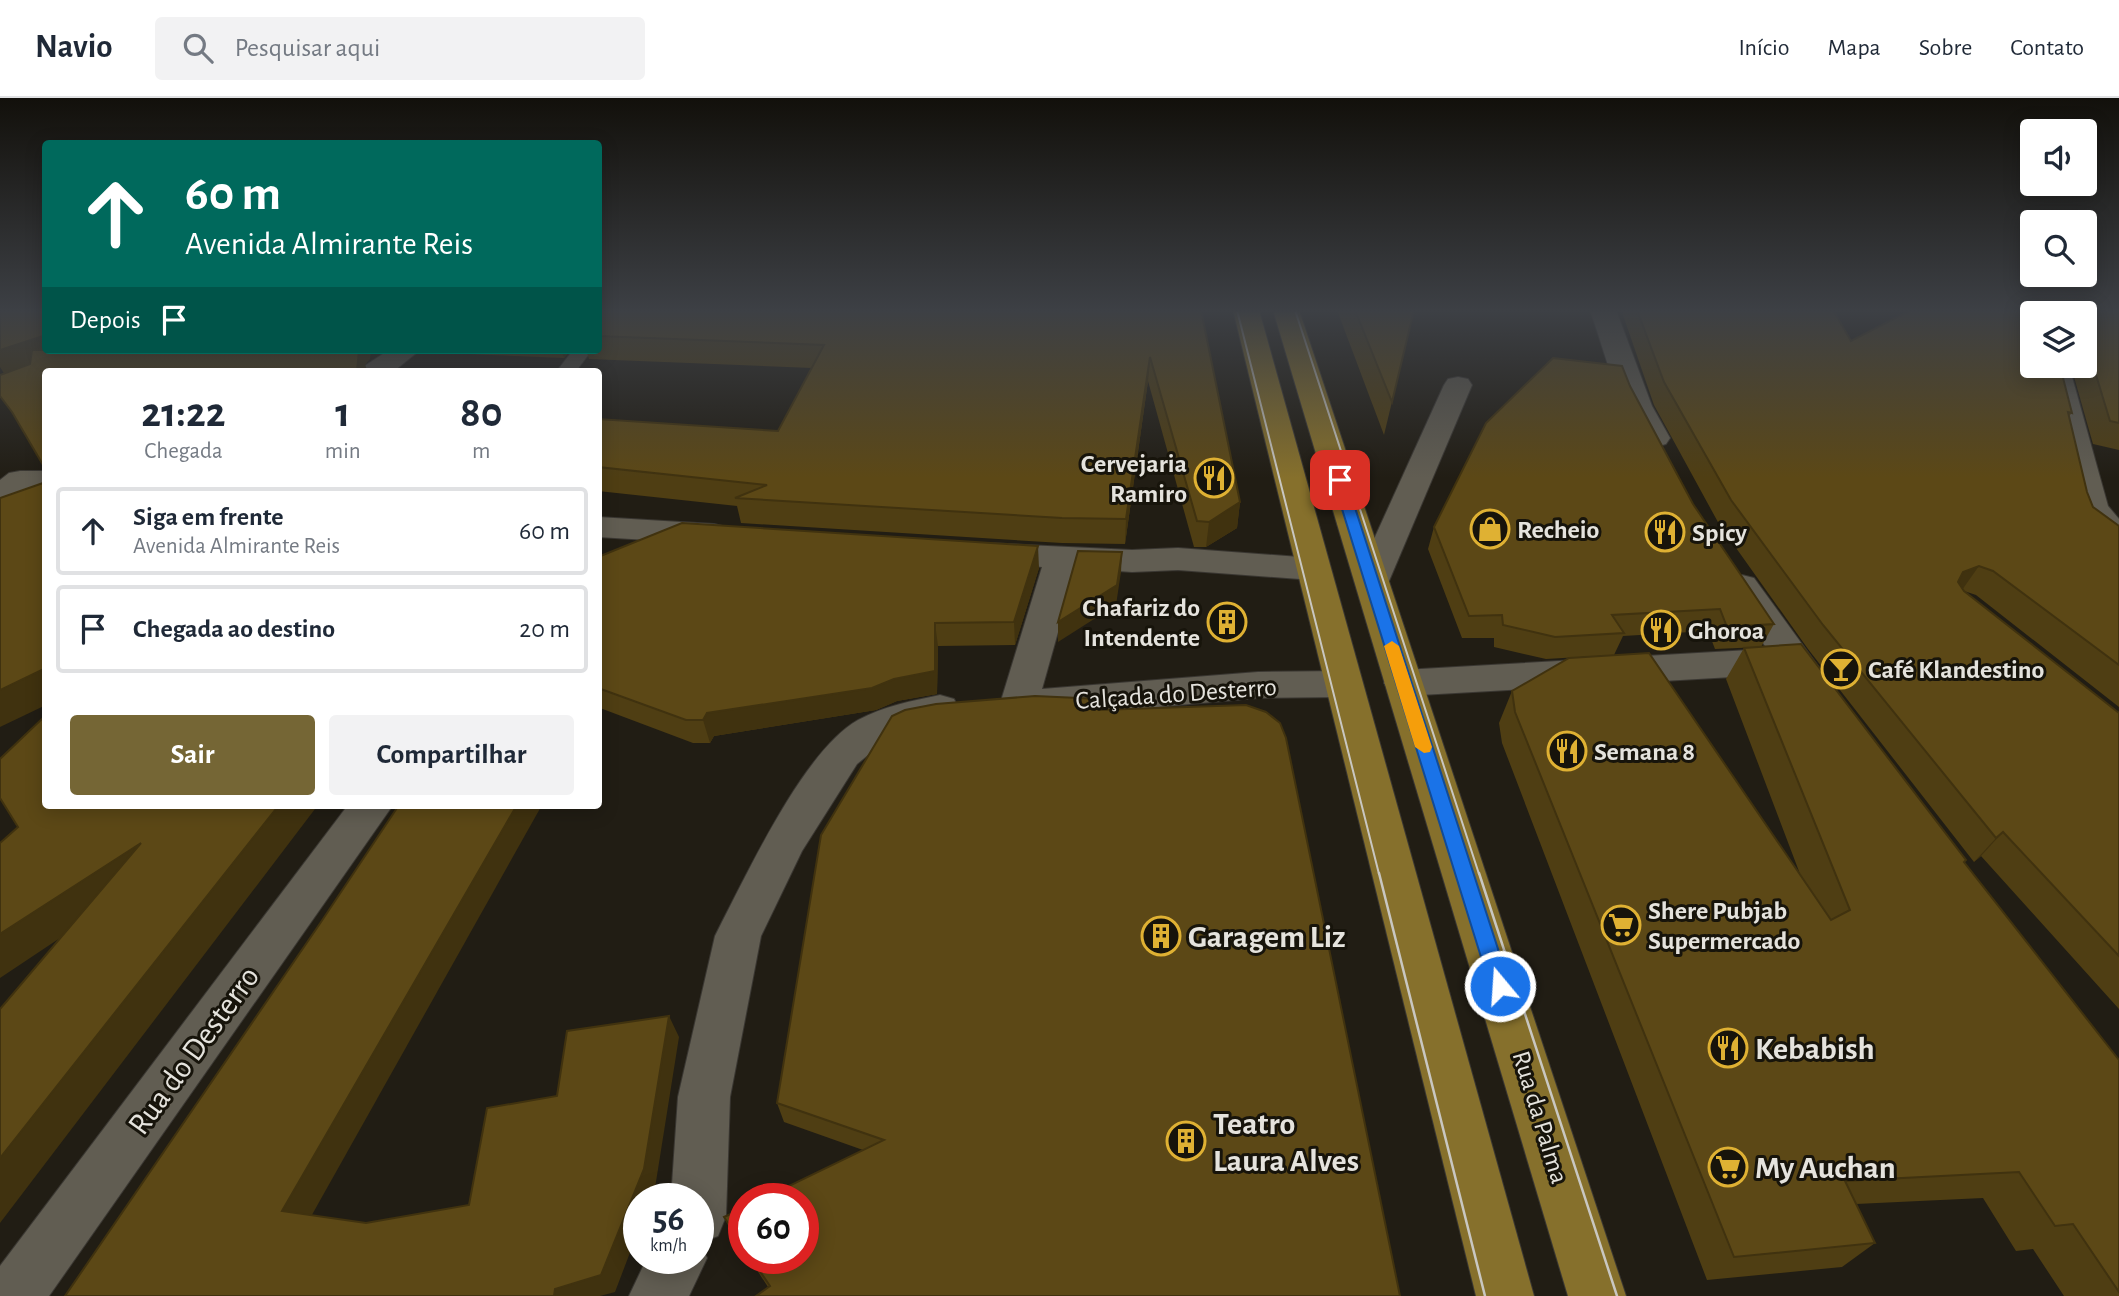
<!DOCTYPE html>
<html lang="pt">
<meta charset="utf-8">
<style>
body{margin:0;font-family:"Alegreya Sans",sans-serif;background:#f2f2f3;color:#1f2937;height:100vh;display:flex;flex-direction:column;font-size:26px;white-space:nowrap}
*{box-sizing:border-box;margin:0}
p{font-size:23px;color:#747a83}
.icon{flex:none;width:38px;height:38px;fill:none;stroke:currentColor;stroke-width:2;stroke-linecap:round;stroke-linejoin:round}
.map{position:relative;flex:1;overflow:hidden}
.sheet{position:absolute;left:42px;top:270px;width:560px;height:441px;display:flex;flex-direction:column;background:#fff;border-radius:7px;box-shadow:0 4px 18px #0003}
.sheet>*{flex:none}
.hud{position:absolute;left:42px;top:42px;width:560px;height:214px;border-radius:7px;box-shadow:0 4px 18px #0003;background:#00695c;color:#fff;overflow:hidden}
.fabs{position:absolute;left:2020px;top:21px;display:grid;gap:14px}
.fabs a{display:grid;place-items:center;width:77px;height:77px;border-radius:7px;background:#fff;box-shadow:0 4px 18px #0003;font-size:35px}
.speed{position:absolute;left:623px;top:1085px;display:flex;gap:14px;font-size:35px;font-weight:700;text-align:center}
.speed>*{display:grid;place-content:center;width:91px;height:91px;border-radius:50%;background:#fff;box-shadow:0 4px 18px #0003;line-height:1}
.speed small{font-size:18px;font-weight:400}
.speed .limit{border:10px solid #d22;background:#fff;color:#111}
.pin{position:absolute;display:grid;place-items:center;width:60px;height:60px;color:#fff;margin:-30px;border-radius:14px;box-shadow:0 4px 10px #0006}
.me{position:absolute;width:77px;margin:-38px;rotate:342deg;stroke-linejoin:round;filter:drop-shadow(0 0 5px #0008)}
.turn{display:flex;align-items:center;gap:24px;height:147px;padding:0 28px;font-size:32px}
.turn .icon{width:91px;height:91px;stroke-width:2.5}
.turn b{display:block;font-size:49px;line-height:60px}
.then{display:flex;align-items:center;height:66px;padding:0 28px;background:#0003;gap:14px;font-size:26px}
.eta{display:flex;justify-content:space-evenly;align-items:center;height:119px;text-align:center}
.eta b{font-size:42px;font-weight:700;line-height:49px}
.button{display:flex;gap:14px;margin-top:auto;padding:14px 28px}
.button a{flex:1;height:80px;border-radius:7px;background:#756635;color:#fff;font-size:28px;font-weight:700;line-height:80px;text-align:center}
.button a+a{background:#f2f2f3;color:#1f2937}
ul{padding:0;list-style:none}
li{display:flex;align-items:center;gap:21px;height:88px;margin:0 14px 10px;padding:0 14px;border:4px solid #e0e1e3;border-radius:7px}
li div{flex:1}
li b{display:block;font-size:26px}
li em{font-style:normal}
header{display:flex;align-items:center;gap:42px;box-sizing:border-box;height:98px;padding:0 35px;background:#fff;border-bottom:2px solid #e0e1e3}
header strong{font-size:33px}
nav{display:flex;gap:38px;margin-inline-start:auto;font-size:24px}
.search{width:490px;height:63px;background:#f2f2f3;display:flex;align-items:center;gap:18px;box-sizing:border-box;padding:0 24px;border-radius:7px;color:#747a83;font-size:26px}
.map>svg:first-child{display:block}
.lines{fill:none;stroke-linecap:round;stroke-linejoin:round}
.lane-casing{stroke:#3a3732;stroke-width:2}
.street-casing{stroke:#3a3732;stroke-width:2}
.primary-casing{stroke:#3a3732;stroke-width:2}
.lane{fill:#615d52;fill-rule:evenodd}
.street{fill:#615d52;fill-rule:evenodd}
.primary{fill:#86702c;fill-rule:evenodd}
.tram-far1{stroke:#c9c7c1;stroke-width:2}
.tram{stroke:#c9c7c1;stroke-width:2.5}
.wall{fill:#4f3e13}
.shaded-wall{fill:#40320f}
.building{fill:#5c4816;stroke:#40320f;stroke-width:2}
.route{fill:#1a73e8;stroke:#114b97;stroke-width:2}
.slow{fill:#f59e0b}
.labels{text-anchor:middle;stroke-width:6;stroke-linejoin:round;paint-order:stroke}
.poi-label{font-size:26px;font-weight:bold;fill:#e5e3dd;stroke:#17140b;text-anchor:start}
.street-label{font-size:26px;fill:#e5e3dd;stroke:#17140b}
.near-poi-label{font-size:32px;font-weight:bold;fill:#e5e3dd;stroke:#17140b;text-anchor:start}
.near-street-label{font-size:32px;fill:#e5e3dd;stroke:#17140b}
</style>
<header>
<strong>Navio</strong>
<div class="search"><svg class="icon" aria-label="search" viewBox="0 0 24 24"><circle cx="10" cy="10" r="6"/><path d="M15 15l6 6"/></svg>Pesquisar aqui</div>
<nav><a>Início</a><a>Mapa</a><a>Sobre</a><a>Contato</a></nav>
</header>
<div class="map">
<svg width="2119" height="1198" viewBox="0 0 2119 1198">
<rect width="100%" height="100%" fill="#211d14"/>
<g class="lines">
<defs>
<path id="lane" d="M573 252H592L576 273H557Z"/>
<g id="street">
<path d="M1590 212H1616L1652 308 1670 340 1666 346 1655 349 1644 346C1617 307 1606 257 1590 212Z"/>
<path d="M389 252H420L394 273H362L366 267Z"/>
<path d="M2041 268H2069L2108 408 2119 421V452L2107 449 2076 410Z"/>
<path d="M1458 279 1468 281 1472 287 1389 483 1384 491 1372 494 1360 491 1355 483 1444 287 1448 281Z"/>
<path d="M20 373H46V391C19 391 23 402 0 408V382L9 375Z"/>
<path d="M598 419 714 426 726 429 731 436 726 443 714 446 598 439Z"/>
<path d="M987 445 1132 452 1178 450 1313 460 1325 463 1330 471 1325 479 1313 482 1178 472 1132 474 1076 470 1042 591 1258 574 1344 573 1357 577 1363 586 1357 595 1344 599 1258 600 1042 619C1029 615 1019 620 1005 616L1000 606 1042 469 975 462 970 455 975 448Z"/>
<path d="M1742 477 1754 480 1828 582 1833 591 1828 600C1801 608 1798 596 1784 576L1403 598 1390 594 1384 585 1390 576 1403 572 1767 551 1725 488 1730 480Z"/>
<path d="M940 597 954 601 959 611 954 621 908 632 885 643 857 666 802 753 761 838 730 999 726 1118 718 1138 700 1145 707 1160 689 1198H629L647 1160H698V1101H671L678 999 715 838 722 824C751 768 805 652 858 622 884 608 912 603 940 597Z"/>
<path d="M348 707H393L49 1198H0V1168Z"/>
</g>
<g id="primary">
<path d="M1233 212H1259L1534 1198H1476Z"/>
<path d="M1273 212H1299L1626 1198H1568Z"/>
</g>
</defs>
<use href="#lane" class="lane-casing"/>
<use href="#street" class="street-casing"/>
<use href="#primary" class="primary-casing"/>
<use href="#lane" class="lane"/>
<use href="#street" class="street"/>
<use href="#primary" class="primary"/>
<g class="tram-far1">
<path d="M1237 212 1379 776"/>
<path d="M1295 212 1479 776"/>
</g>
<g class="tram">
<path d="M1379 775 1485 1198"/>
<path d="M1479 775 1617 1198"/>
</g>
</g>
<g class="wall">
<path d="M598 212H1201L1240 404 1237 430 1206 449H1194L1148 283 1125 446 1062 445 741 425 737 408 598 393V321L778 333 812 270 589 261 586 252H598Z"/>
<path d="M1337 212H1414L1384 337Z"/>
<path d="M1623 212H1833L1851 243 1911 212H2119V352L2093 346 2071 268H2084V215H2032V268H2060L2072 315 2069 318 2087 394 2093 409 2119 428V609L1976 497 1964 493 2119 615V911L1981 758 1974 764 1808 551 1719 426 1654 307 1623 217Z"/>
<path d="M421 252H571L564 260 422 254Z"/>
<path d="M1630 288 1693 406 1774 526 1761 549 1715 551 1708 533 1623 538 1614 557 1546 561 1494 549V540H1462L1428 451 1434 429Z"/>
<path d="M598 459 1039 470 1015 547 938 548 937 596 897 603 876 612 714 638 710 645H693L600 610 598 613Z"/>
<path d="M1744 550 1964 765 2119 962V1198H2064L2033 1151 2016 1153 1983 1100 1856 1106 1875 1145 1842 1169 1707 1182 1502 645 1499 625 1512 593 1800 776 1726 581Z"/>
<path d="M1100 601V612L1400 1198 768 1189 749 1160H803L863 1052 784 1024 777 1005Z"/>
<path d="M744 1110V1153L733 1137 724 1119Z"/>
</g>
<g class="shaded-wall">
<path d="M46 237V252H85L7 280 0 269V252Z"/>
<path d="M349 252H371L370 261 365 267 368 273H357Z"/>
<path d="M561 252H571L564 260Z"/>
<path d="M1150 259 1148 283 1125 446 1126 421Z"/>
<path d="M1240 404 1237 430 1206 449 1209 424Z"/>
<path d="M1038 448 1039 470 1015 547 1014 524Z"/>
<path d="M1122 454 1121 474 1116 507 1058 544V524Z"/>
<path d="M1979 468 1962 492 1946 498 1963 474Z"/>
<path d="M935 525 938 548 937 596 897 603 876 612 714 638 710 645 703 622 707 615Z"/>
<path d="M46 570V607L0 629V592Z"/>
<path d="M279 707H318L0 1125V1060Z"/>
<path d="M517 707H542L304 1131 282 1113Z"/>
<path d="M2003 734 1981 758 1974 764 1996 740Z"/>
<path d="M141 745 165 770 0 880V836Z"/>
<path d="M669 918 679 939 655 1090 651 1101H639V1131L615 1194 600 1198H554L555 1191Z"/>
</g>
<g class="building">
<path d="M0 212H46V237L0 252Z"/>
<path d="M600 212H1201L1240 404 1209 424 1197 423 1150 259 1126 421 1062 420 735 400 767 387 598 369V321L778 333 824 247 598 238V213Z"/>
<path d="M1355 212H1414L1392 304Z"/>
<path d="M1637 212H1833L1851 243 1911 212H2119V325L2110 323 2086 244H2084V215H2032V268H2060L2072 315 2068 314 2087 394 2093 409 2119 428V567L1993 473 1979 468 1963 474 1958 484 1964 493 2119 615V858L2003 734 1996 740 1823 527 1731 402 1664 284Z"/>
<path d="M32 252H359L357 273H46V372L12 314 0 298V277L30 266Z"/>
<path d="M1553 260 1622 268 1630 288 1693 406 1774 526 1727 529 1720 511 1612 517 1624 535 1555 539 1503 527 1502 517 1469 518 1434 429 1486 325Z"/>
<path d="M46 384V570L0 592V400Z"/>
<path d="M682 425 1038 448 1014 524 935 525V573L894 581 872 590 707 615 703 622H686L598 590V459Z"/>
<path d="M1078 453 1122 454 1117 487 1058 524Z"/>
<path d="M1801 546 1966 762 1964 764 2119 962V1194L2073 1126 2055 1128 2019 1074 1845 1083 1875 1145 1734 1159 1515 614 1512 593 1569 560 1649 555 1831 822 1850 812 1744 550Z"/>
<path d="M1035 598 1100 601 1099 612 1246 607 1266 614 1280 625 1286 640 1400 1198H756L770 1188 751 1160H803V1101H762L884 1042 777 1005 821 737 892 618 905 612 936 606Z"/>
<path d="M46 617V707H279L0 1060V911L141 745 0 836V745L18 729 0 700V661Z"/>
<path d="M399 707H517L282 1113 366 1125 469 1107 487 1010 557 998 567 933 669 918 644 1071 601 1177 555 1191 554 1198H65L321 824Z"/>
<path d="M744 1110V1149L724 1119Z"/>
</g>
<linearGradient id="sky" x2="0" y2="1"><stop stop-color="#12100b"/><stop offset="0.56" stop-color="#3d4045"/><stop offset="1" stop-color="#3d4045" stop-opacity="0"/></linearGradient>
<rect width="2119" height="380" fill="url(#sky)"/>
<path class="route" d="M1340 378 1346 382 1510 888 1507 895 1500 897 1493 895 1490 888 1333 382Z"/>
<path class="slow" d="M1392 543 1399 548 1432 649 1430 654 1424 655 1415 649 1384 548Z"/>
<defs>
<symbol id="restaurant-ring" viewBox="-11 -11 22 22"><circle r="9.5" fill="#17140b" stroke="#dfb133" stroke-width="1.5"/><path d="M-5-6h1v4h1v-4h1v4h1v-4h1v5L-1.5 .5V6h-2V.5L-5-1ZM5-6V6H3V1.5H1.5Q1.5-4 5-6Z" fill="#dfb133"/></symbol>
<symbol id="shop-ring" viewBox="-11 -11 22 22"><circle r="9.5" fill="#17140b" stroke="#dfb133" stroke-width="1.5"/><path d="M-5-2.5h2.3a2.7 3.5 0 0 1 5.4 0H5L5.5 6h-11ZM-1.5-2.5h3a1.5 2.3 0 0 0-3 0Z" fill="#dfb133"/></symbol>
<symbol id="building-ring" viewBox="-11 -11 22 22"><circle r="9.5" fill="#17140b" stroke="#dfb133" stroke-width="1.5"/><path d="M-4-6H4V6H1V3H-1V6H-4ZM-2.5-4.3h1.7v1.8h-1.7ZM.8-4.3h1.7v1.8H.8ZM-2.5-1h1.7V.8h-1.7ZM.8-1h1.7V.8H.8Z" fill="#dfb133"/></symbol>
<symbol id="bar-ring" viewBox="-11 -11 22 22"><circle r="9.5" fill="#17140b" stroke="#dfb133" stroke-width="1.5"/><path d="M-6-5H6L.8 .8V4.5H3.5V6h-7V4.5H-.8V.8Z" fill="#dfb133"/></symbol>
<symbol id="supermarket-ring" viewBox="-11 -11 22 22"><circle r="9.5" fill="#17140b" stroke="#dfb133" stroke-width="1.5"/><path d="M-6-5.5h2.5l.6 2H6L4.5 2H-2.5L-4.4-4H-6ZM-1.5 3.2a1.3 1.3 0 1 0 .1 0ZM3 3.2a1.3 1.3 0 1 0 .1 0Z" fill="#dfb133"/></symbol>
</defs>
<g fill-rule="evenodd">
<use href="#restaurant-ring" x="1192" y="358" width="44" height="44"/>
<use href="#shop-ring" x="1468" y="409" width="44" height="44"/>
<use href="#restaurant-ring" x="1643" y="412" width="44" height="44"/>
<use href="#building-ring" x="1205" y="502" width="44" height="44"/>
<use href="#restaurant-ring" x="1639" y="510" width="44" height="44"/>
<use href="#bar-ring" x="1819" y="549" width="44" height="44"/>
<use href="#restaurant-ring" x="1545" y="631" width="44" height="44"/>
<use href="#supermarket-ring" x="1599" y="805" width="44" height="44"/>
<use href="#building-ring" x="1139" y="816" width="44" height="44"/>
<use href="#restaurant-ring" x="1706" y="928" width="44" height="44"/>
<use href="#building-ring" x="1164" y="1021" width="44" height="44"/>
<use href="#supermarket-ring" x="1706" y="1047" width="44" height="44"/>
</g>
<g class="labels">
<g class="poi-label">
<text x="1187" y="374" text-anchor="end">Cervejaria<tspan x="1187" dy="30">Ramiro</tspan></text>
<text x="1517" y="440">Recheio</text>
<text x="1692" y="443">Spicy</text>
<text x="1200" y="518" text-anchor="end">Chafariz do<tspan x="1200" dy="30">Intendente</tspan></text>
<text x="1688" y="541">Ghoroa</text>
<text x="1868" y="580">Café Klandestino</text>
<text x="1594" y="662">Semana 8</text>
<text x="1648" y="821">Shere Pubjab<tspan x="1648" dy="30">Supermercado</tspan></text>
</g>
<g class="street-label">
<text transform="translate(1176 595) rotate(-4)" y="9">Calçada do Desterro</text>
<text transform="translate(1541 1019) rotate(73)" y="9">Rua da Palma</text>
</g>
<g class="near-poi-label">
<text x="1188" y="849">Garagem Liz</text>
<text x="1755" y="961">Kebabish</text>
<text x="1213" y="1036">Teatro<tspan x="1213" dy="37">Laura Alves</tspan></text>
<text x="1755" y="1080">My Auchan</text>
</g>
<g class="near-street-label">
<text transform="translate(193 952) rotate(-54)" y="11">Rua do Desterro</text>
</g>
</g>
</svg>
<div class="fabs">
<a><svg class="icon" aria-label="sound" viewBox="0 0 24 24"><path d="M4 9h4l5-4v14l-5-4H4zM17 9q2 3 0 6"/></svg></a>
<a><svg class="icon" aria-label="search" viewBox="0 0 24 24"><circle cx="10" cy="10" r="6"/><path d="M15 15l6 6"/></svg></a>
<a><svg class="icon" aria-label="layers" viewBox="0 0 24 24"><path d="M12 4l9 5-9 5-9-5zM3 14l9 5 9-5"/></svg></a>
</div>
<div class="speed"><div>56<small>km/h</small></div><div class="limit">60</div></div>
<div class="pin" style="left:1340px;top:382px;background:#d93025"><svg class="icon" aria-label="arrive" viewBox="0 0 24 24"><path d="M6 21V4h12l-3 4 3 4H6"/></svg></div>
<svg class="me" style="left:1500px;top:888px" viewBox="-20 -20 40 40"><circle r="17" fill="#1a73e8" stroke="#fff" stroke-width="3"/><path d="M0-11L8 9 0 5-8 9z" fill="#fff"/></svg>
<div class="hud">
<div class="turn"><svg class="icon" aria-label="ahead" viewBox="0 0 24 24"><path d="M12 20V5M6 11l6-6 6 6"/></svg><div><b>60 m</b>Avenida Almirante Reis</div></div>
<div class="then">Depois<svg class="icon" aria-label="arrive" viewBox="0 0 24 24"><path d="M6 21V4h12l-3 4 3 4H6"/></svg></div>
</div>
<section class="sheet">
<div class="eta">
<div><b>21:22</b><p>Chegada</p></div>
<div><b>1</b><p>min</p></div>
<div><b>80</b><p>m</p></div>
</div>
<ul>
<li><svg class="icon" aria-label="ahead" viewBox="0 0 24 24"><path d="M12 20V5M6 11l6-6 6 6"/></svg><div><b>Siga em frente</b><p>Avenida Almirante Reis</p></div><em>60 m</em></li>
<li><svg class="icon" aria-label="arrive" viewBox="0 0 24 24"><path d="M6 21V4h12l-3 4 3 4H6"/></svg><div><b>Chegada ao destino</b></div><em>20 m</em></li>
</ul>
<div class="button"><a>Sair</a><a>Compartilhar</a></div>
</section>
</div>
